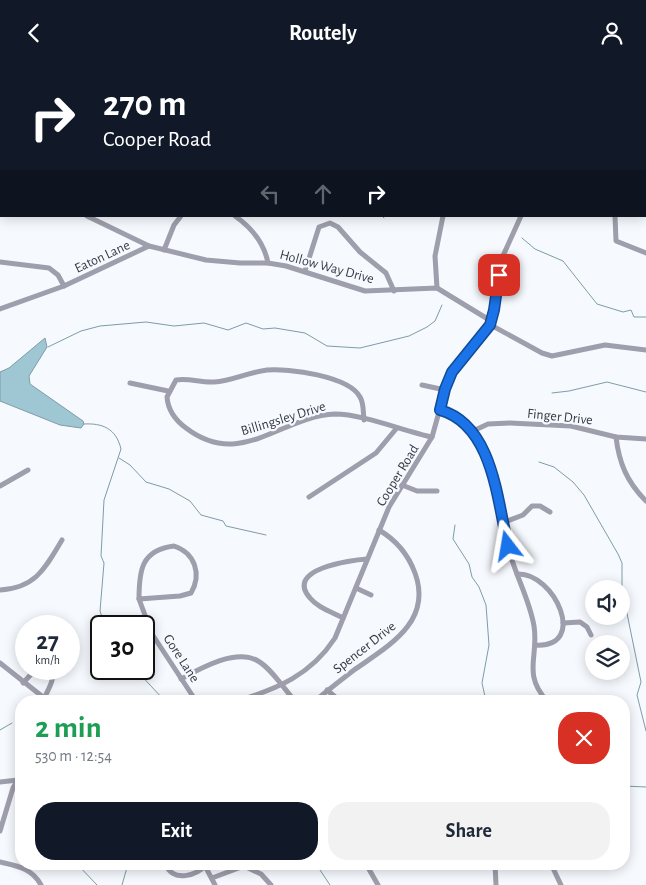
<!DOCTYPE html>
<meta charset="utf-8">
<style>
body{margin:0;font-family:"Alegreya Sans",sans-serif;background:#f2f2f3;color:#1f2937;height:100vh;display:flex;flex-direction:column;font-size:19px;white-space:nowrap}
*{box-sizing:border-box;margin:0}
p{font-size:16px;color:#747a83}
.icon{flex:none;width:28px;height:28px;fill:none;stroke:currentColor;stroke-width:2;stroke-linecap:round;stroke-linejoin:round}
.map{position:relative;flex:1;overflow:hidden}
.sheet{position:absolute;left:15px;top:630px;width:615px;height:175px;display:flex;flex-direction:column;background:#fff;border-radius:20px;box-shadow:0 2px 12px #0003}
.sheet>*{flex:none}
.banner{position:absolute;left:0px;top:0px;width:646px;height:152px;box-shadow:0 2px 12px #0003;background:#111827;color:#fff;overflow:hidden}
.fabs{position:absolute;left:585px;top:515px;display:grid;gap:10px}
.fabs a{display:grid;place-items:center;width:45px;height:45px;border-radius:50%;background:#fff;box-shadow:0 2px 12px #0003;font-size:25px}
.speed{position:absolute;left:15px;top:550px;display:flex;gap:10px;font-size:25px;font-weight:700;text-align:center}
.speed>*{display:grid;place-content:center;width:65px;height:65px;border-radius:50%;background:#fff;box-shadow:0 2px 12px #0003;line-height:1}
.speed small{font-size:12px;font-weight:400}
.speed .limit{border:2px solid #111;border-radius:8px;background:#fff;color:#111}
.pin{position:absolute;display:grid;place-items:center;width:42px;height:42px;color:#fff;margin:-21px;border-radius:10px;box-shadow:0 2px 8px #0006}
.me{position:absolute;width:55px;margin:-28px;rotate:346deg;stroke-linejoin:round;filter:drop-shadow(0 0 4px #0008)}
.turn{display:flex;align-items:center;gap:18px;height:105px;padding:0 20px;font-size:22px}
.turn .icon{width:65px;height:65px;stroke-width:2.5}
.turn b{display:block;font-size:35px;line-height:42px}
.lanes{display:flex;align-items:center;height:48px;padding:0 20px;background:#0003;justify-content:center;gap:25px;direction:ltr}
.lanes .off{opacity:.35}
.round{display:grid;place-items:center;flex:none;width:52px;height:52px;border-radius:20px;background:#f2f2f3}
.summary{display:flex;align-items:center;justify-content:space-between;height:85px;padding:0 20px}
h1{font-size:30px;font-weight:700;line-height:38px;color:#1e9e55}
.cta{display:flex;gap:10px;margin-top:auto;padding:10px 20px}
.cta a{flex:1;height:58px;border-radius:20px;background:#111827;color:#fff;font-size:20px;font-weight:700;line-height:58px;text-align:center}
.cta a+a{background:#f2f2f3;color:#1f2937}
header{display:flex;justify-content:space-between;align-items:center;height:65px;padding:0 20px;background:#111827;color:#fff;font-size:22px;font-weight:700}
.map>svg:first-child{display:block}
.water{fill:#9fc6d3;stroke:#7f9ca8}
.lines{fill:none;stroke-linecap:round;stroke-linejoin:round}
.stream{stroke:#7f9ca8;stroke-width:1}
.minor{stroke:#9e9eac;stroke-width:5}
.major{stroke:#54556c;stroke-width:6}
.route-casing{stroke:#114b97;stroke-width:12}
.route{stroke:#1a73e8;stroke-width:9}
.labels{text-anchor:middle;stroke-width:4.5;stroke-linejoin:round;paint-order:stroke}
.street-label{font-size:14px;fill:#353a44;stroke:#f6f9fe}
</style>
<header><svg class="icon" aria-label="back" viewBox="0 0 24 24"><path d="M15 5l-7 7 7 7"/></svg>Routely<svg class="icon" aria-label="person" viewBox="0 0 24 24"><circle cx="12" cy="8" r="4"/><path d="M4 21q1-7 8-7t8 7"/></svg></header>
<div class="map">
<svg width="646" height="820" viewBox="0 0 646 820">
<rect width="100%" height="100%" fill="#f6f9fe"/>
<path class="water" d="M45 273 47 282 29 311 30 319 83 356 84 359 81 363 60 360 0 336V307L9 303Z"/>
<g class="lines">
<g class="stream">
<path d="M273 1 274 0"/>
<path d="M486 1 487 0"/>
<path d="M565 1 566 0"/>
<path d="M382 151 384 153"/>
<path d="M522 173 535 184 563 196 597 239 623 247 631 245 634 252H646"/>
<path d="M48 282 81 266 100 261 146 257 174 261 204 258 228 265 246 258 263 264 275 263 305 268 327 281 360 283 409 271 427 262 435 256 442 240"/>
<path d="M552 328 569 326 607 317 646 327"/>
<path d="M84 359C102 358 116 363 121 384L104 435 101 491 104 498 100 546 105 561"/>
<path d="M119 393 130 400 146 417 169 424 190 436 201 450 223 456 226 461 266 470"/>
<path d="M539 397 554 402 573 417 584 430 618 489 622 498V524L641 617 637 630 646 666"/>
<path d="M455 460 453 474 469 499 472 512 479 522 486 540 489 580 482 618 486 636"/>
<path d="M135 604 165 636"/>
<path d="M0 665 12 658"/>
<path d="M624 721 646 722"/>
<path d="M77 799 97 820"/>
<path d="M316 799 330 820"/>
<path d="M122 820 128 799"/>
</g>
<g class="minor">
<path d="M104 1 107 0"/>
<path d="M517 1 518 0"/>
<path d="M645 19 646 17"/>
<path d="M0 29H1"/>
<path d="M87 151 149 181 206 195 240 198H268L286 201 365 226 437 223 491 256"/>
<path d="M235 151C252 163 264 177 268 198"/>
<path d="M615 151 616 176 646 188"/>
<path d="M164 185 174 160 181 151"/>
<path d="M0 197 49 203 58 210 64 221 0 244"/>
<path d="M305 206 319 162 330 158 338 162 360 187 386 208 394 226"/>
<path d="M64 221 149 181"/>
<path d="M437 223 435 191 443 151"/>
<path d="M489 259 542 288 552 291 605 280 646 285"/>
<path d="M130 318 168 326"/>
<path d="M422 320 445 325"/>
<path d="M440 345C496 361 498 445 511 492 518 515 530 537 534 561 539 592 522 608 547 636"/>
<path d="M364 355C363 347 364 338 360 332 349 311 288 303 267 305 249 307 232 316 214 317 201 318 190 313 176 315L167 332C168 345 175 355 186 363 241 405 281 351 335 349 362 349 404 366 432 372"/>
<path d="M473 366 488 359 510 358 571 361 616 372 646 374"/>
<path d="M616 372C619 398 627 417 646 436"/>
<path d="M402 420 417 426H437"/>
<path d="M0 421 28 405"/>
<path d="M309 432 376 388 396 364"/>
<path d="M502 458 523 450 532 441H540L550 447"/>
<path d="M174 481C195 488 202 509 191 528L180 531 139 534C139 506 141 485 174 481Z"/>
<path d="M517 509C555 507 589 584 535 580"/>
<path d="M356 523 371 530"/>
<path d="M0 525C36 523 45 503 62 475"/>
<path d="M139 534 152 569 196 636"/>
<path d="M343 553C332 547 318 543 310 533 284 504 351 495 367 494"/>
<path d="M563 558 580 557 587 562 591 570"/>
<path d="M0 598 48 636"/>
<path d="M181 614C201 603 236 583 258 596 272 604 284 624 295 636"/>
<path d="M23 618 36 604"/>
<path d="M327 625 340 636"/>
<path d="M44 634C48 624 56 614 51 604"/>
<path d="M237 636C277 624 311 610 335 573L389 442 432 372 448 315 457 300 489 259 494 245 502 193 521 151"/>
<path d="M315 636C328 625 341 615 354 605 388 581 433 557 415 508 408 489 396 475 379 465"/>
<path d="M0 717 18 715"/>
<path d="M0 766 13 723 21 709"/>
<path d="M0 797C17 801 32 803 41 820"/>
<path d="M165 799C174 818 196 811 207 799"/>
<path d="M204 799 215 820"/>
<path d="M366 799 378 820"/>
<path d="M495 799 496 820"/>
<path d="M551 799 561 820"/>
<path d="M212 813 244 801 261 809 271 820"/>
</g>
<g class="major">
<path d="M444 0V1"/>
<path d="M645 147H646"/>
</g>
</g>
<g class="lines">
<defs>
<path id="route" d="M499 210 494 245 490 260 452 307 445 324 440 345C493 360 497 435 508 481"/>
</defs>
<use href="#route" class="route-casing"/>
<use href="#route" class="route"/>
</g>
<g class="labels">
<g class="street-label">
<text transform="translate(102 191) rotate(-25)" y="5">Eaton Lane</text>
<text transform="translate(327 201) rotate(15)" y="5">Hollow Way Drive</text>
<text transform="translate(560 351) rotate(6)" y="5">Finger Drive</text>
<text transform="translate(283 353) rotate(-17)" y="5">Billingsley Drive</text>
<text transform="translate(397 410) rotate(-59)" y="5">Cooper Road</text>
<text transform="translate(364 582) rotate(-38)" y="5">Spencer Drive</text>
<text transform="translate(182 593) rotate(57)" y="5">Gore Lane</text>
</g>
</g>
</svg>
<div class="fabs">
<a><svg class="icon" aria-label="sound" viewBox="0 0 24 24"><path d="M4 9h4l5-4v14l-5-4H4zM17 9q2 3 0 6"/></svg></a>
<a><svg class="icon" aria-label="layers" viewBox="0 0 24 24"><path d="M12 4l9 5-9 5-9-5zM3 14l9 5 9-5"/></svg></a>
</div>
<div class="speed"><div>27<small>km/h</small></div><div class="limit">30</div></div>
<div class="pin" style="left:499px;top:210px;background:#d93025"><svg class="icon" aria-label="arrive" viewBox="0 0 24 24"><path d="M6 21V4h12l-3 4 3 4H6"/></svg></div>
<svg class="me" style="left:508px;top:481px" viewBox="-20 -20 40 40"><path d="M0-17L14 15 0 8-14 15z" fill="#1a73e8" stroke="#fff" stroke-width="4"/></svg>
<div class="banner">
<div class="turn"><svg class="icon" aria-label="right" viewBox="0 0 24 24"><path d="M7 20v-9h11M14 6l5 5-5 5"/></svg><div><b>270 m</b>Cooper Road</div></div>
<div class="lanes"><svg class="icon off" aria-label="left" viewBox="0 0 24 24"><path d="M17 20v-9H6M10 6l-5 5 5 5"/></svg><svg class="icon off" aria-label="ahead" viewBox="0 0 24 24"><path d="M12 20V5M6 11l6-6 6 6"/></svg><svg class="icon" aria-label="right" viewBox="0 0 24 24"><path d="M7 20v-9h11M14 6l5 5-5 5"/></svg></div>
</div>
<section class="sheet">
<div class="summary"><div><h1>2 min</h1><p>530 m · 12:54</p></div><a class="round" style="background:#d93025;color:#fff"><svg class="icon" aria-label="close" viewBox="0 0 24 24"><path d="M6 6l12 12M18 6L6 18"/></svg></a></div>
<div class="cta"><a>Exit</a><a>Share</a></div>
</section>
</div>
